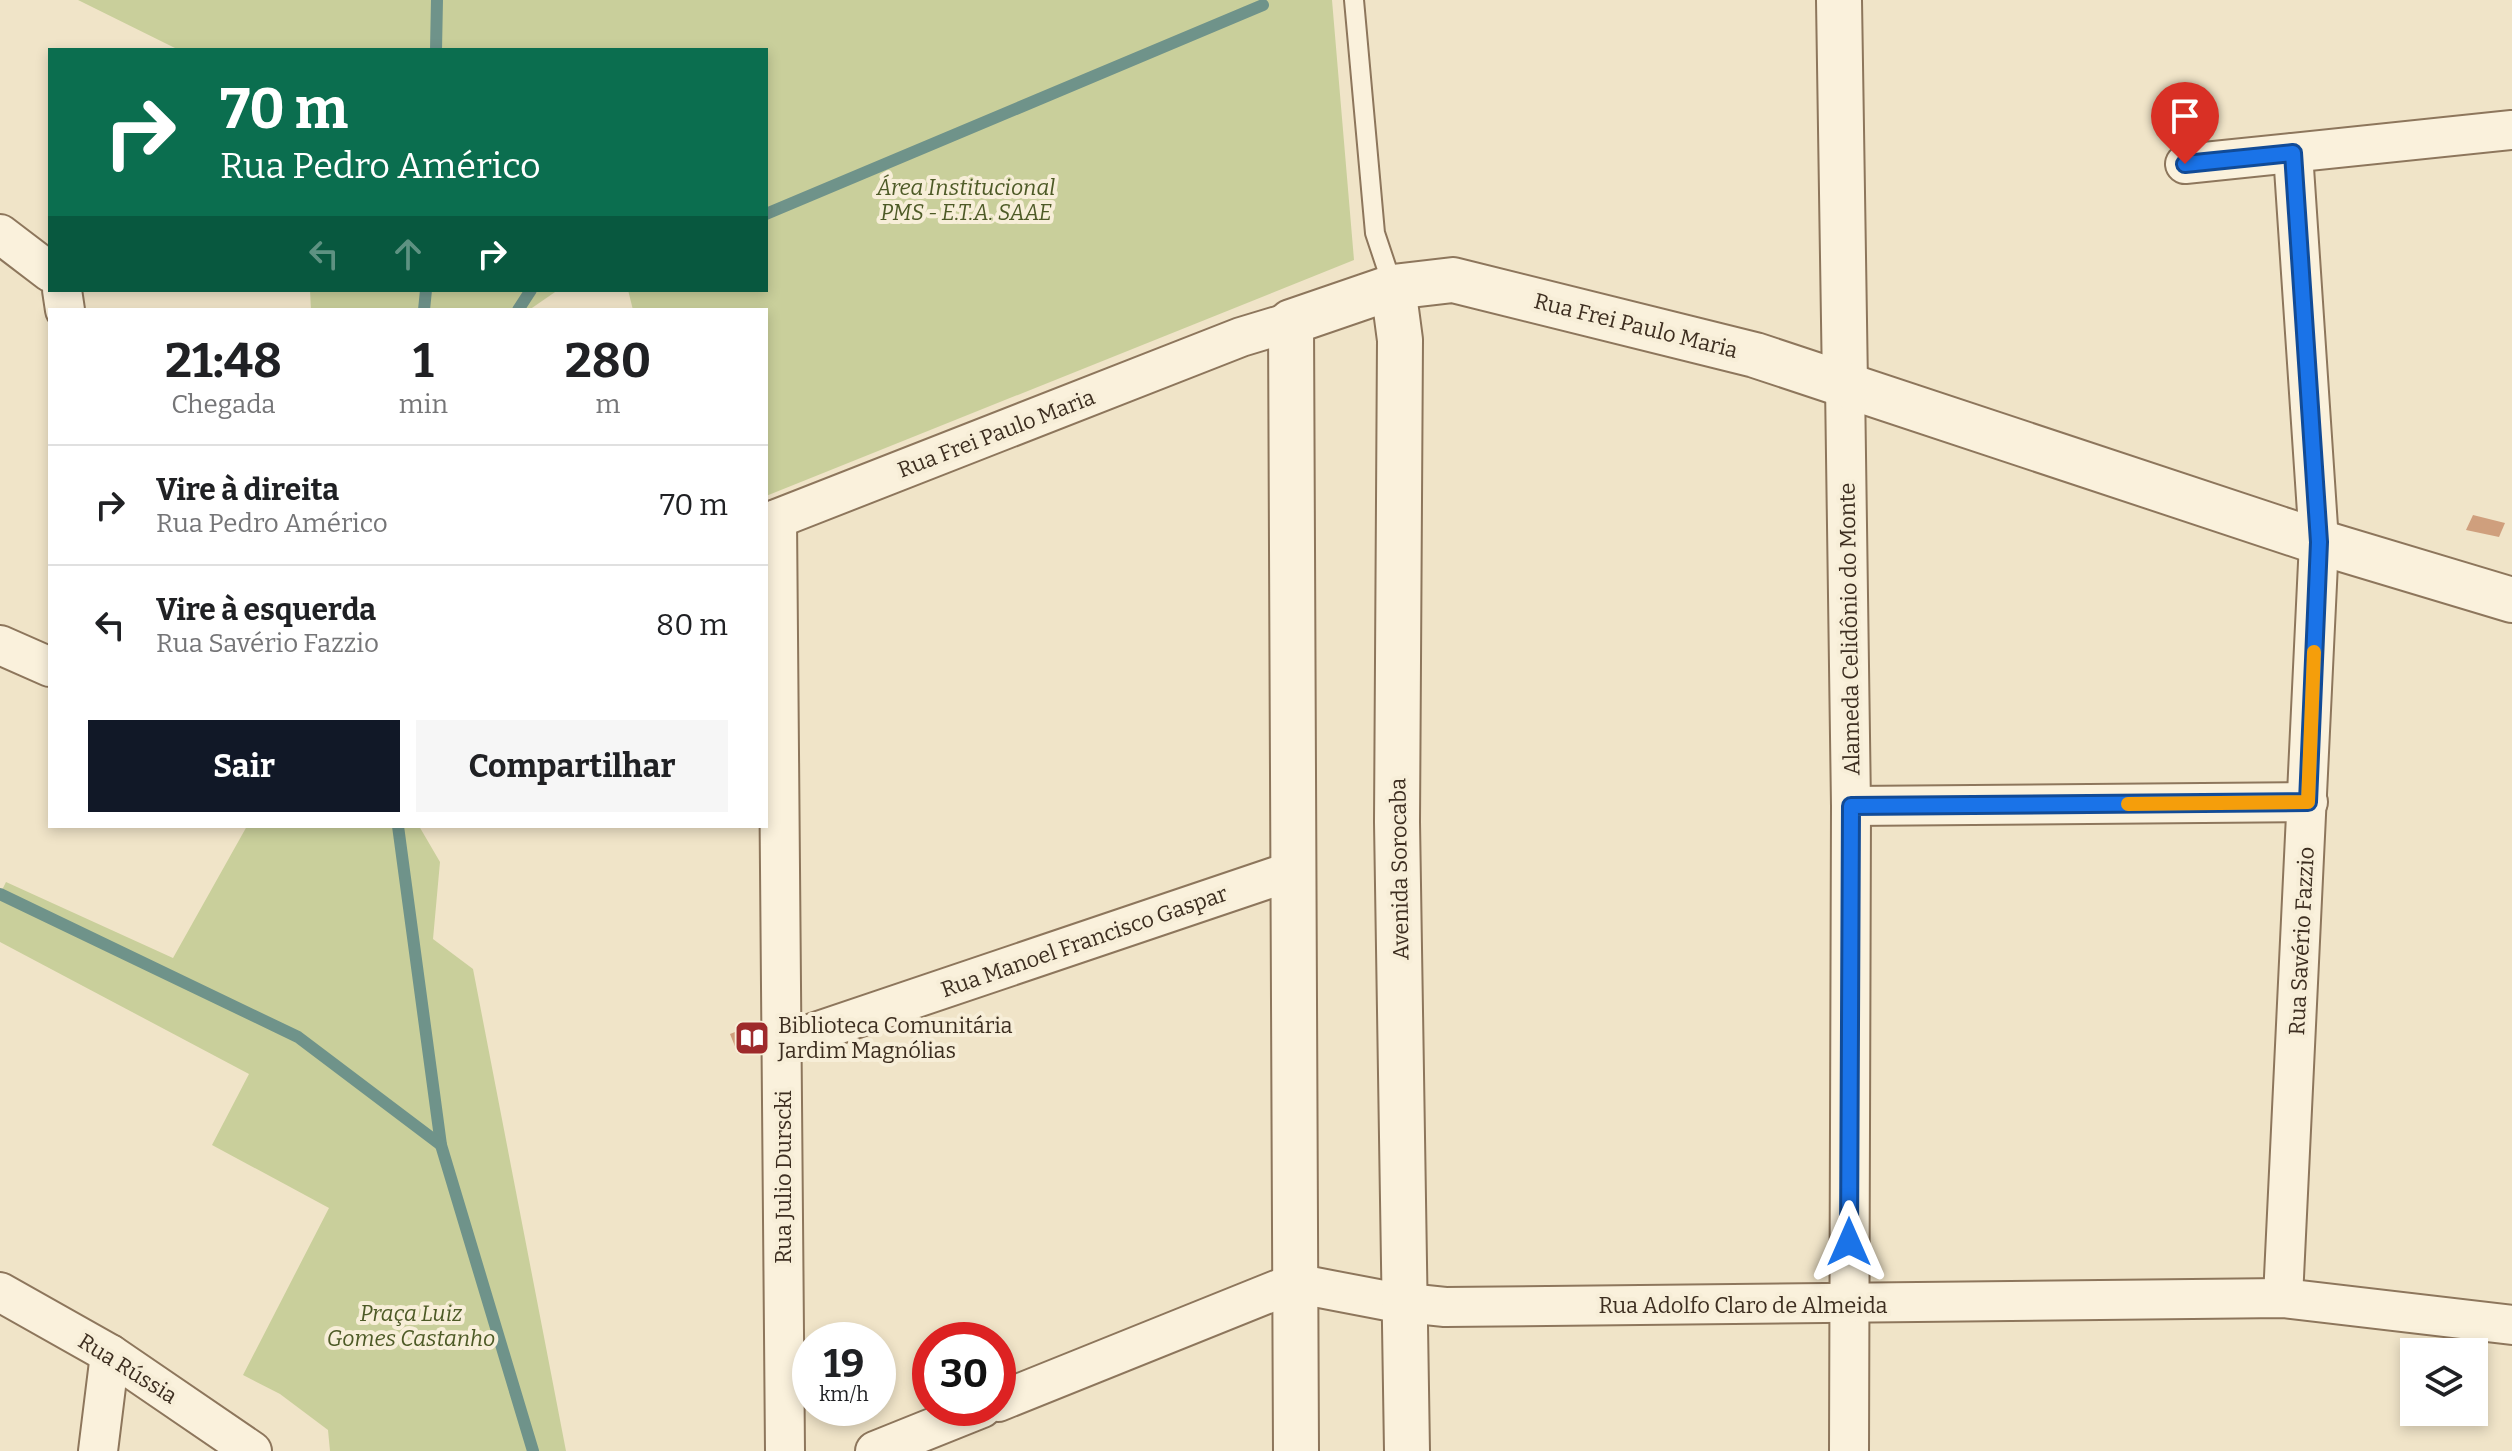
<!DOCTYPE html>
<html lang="pt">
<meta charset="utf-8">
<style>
body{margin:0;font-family:Bitter,serif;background:#f6f6f6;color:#202124;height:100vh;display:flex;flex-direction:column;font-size:30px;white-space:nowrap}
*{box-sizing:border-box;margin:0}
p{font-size:26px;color:#757577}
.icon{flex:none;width:44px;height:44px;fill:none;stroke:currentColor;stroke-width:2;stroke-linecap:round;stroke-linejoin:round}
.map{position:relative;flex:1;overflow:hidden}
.sheet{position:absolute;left:48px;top:308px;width:720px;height:520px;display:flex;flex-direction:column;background:#fff;border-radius:0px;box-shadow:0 4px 12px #0003}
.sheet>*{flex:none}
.top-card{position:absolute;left:48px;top:48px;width:720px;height:244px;border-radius:0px;box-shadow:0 4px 12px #0003;background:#0b6e4f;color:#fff;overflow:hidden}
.fabs{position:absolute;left:2400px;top:1338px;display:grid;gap:16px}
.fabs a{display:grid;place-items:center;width:88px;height:88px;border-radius:0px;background:#fff;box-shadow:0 4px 12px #0003;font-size:40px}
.speed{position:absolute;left:792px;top:1322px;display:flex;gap:16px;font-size:40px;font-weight:700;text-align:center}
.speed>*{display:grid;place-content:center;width:104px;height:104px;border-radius:50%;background:#fff;box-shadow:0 4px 12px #0003;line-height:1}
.speed small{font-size:20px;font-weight:400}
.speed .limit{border:12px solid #d22;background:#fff;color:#111}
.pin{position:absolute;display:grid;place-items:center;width:68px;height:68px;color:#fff;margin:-82px -34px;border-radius:50% 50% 50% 0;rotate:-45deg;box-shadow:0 0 8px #0007}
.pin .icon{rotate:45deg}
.me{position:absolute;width:88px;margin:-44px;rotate:0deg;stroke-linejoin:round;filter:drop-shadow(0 0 6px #0008)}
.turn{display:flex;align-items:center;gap:28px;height:168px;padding:0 40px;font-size:36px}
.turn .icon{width:104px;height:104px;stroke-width:2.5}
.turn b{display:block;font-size:56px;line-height:68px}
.lanes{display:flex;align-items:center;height:76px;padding:0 40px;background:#0003;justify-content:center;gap:40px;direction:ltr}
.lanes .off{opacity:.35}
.eta{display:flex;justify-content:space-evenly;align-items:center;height:136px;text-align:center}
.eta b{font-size:48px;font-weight:700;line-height:56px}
.button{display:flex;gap:16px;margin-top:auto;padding:16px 40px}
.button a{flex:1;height:92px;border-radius:0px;background:#111827;color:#fff;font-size:32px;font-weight:700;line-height:92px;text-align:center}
.button a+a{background:#f6f6f6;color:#202124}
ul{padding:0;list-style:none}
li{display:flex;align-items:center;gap:24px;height:120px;padding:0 40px;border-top:2px solid #e0e0e0}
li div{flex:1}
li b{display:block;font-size:30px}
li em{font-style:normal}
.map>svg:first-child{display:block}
.green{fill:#c9cf9b}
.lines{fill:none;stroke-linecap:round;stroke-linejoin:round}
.stream{stroke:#6f938a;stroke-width:12}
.building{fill:#cf9f7d}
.service-casing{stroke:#8d765c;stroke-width:22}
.minor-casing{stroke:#8d765c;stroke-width:42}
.tertiary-casing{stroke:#8d765c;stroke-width:48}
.service{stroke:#faf1dc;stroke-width:18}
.minor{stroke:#faf1dc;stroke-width:38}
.tertiary{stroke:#faf1dc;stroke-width:44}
.route-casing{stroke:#114b97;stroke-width:20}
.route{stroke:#1a73e8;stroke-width:14}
.slow{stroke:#f59e0b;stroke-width:14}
.labels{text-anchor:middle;stroke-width:8;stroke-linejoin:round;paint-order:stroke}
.park-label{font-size:22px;font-style:italic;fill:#4d5a26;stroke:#f7eed8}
.street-label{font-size:22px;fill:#3d2e20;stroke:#f7eed8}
.poi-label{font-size:22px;fill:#3d2e20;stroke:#f7eed8;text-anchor:start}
</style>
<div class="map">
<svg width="2512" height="1451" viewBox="0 0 2512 1451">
<rect width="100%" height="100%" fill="#f0e4c8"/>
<g class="green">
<path d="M78 0H1332L1354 260 766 496V310H633L628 290H766V50H179Z"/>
<path d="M310 290H558L529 310H311Z"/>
<path d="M247 826H419L440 862 433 939 473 969 566 1451H330L328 1430 280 1394 243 1375 329 1208 212 1145 249 1074 0 942V894L6 882 173 958Z"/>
</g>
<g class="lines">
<g class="stream">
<path d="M436 50 437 0"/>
<path d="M766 214 1263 5"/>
<path d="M424 310 426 290"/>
<path d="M518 310 531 290"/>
<path d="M398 826 441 1145 533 1451"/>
<path d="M0 894 298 1037 441 1145"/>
</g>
</g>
<g class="building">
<path d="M2473 515 2505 523 2499 537 2466 530Z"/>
<path d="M772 1017 773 1042 738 1054 730 1034Z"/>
</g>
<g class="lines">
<defs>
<path id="service" d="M1354 0 1375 233 1393 287"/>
<g id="minor">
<path d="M2185 164 2512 130"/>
<path d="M0 234 50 272"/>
<path d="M62 290 65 310"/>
<path d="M1845 385 1851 806 1849 1451"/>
<path d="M777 519 785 1451"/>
<path d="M766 523 1241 337 1291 322"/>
<path d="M0 645 50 667"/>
<path d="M1851 806 2308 802"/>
<path d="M783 1043 1295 870"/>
<path d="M0 1292 110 1354 252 1451"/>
<path d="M2283 1298 2319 542 2293 153"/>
<path d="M998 1402 1294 1283 1388 1301 1445 1307 2283 1298 2512 1325"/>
<path d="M98 1451 110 1354"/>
<path d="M875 1451 982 1408"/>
</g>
<g id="tertiary">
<path d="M1839 0 1845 385"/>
<path d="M1393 287 1400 340 1397 822 1407 1451"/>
<path d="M1296 1451 1291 322 1393 287 1453 280 1755 355 2319 542 2512 600"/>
</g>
</defs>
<use href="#service" class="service-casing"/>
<use href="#minor" class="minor-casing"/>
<use href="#tertiary" class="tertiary-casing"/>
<use href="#service" class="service"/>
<use href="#minor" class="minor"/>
<use href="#tertiary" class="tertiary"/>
</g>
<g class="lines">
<defs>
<path id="route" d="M1849 1242 1851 806 2308 802 2319 542 2293 153 2185 164"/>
</defs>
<use href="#route" class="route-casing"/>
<use href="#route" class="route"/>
<path class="slow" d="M2128 804 2308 802 2314 652"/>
</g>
<defs>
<symbol id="library-square" viewBox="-11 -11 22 22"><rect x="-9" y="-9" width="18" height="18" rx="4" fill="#9e2a2b" stroke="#f7eed8"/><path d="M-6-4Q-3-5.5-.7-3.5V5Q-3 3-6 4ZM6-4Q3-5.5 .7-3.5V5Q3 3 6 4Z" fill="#fff"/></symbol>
</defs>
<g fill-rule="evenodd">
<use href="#library-square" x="732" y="1018" width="40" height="40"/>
</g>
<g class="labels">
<g class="park-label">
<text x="966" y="195">Área Institucional<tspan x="966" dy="25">PMS - E.T.A. SAAE</tspan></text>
<text x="411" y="1321">Praça Luiz<tspan x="411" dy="25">Gomes Castanho</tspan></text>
</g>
<g class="street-label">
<text transform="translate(1636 325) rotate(14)" y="8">Rua Frei Paulo Maria</text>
<text transform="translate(996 433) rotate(-21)" y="8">Rua Frei Paulo Maria</text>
<text transform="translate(1849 629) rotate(-91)" y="8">Alameda Celidônio do Monte</text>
<text transform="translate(1399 869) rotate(-91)" y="8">Avenida Sorocaba</text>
<text transform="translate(1084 941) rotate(-19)" y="8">Rua Manoel Francisco Gaspar</text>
<text transform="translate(2301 941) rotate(-87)" y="8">Rua Savério Fazzio</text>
<text transform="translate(783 1177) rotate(-90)" y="8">Rua Julio Durscki</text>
<text x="1743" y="1313">Rua Adolfo Claro de Almeida</text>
<text transform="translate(128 1368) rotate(32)" y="8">Rua Rússia</text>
</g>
<g class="poi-label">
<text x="778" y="1033">Biblioteca Comunitária<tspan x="778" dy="25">Jardim Magnólias</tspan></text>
</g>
</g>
</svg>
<div class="fabs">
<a><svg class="icon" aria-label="layers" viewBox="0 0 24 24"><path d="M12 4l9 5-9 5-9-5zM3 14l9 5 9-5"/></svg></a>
</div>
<div class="speed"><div>19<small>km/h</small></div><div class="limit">30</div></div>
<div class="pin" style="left:2185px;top:164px;background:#d93025"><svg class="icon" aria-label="arrive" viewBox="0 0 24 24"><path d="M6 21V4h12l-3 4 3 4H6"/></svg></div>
<svg class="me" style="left:1849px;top:1242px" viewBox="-20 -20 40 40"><path d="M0-17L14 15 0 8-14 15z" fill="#1a73e8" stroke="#fff" stroke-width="4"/></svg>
<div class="top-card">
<div class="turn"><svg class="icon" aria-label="right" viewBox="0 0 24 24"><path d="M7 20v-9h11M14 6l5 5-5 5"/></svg><div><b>70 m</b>Rua Pedro Américo</div></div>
<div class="lanes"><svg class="icon off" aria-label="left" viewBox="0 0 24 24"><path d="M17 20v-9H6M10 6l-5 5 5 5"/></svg><svg class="icon off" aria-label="ahead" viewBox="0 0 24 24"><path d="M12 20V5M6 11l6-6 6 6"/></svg><svg class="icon" aria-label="right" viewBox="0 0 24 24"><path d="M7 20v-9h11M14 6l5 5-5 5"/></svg></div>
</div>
<section class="sheet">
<div class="eta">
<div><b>21:48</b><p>Chegada</p></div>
<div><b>1</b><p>min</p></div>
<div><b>280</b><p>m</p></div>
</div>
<ul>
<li><svg class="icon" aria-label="right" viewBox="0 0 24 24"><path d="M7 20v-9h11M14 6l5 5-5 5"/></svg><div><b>Vire à direita</b><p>Rua Pedro Américo</p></div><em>70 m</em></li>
<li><svg class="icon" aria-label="left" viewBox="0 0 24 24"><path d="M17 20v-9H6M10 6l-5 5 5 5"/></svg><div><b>Vire à esquerda</b><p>Rua Savério Fazzio</p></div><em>80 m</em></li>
</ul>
<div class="button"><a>Sair</a><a>Compartilhar</a></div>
</section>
</div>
